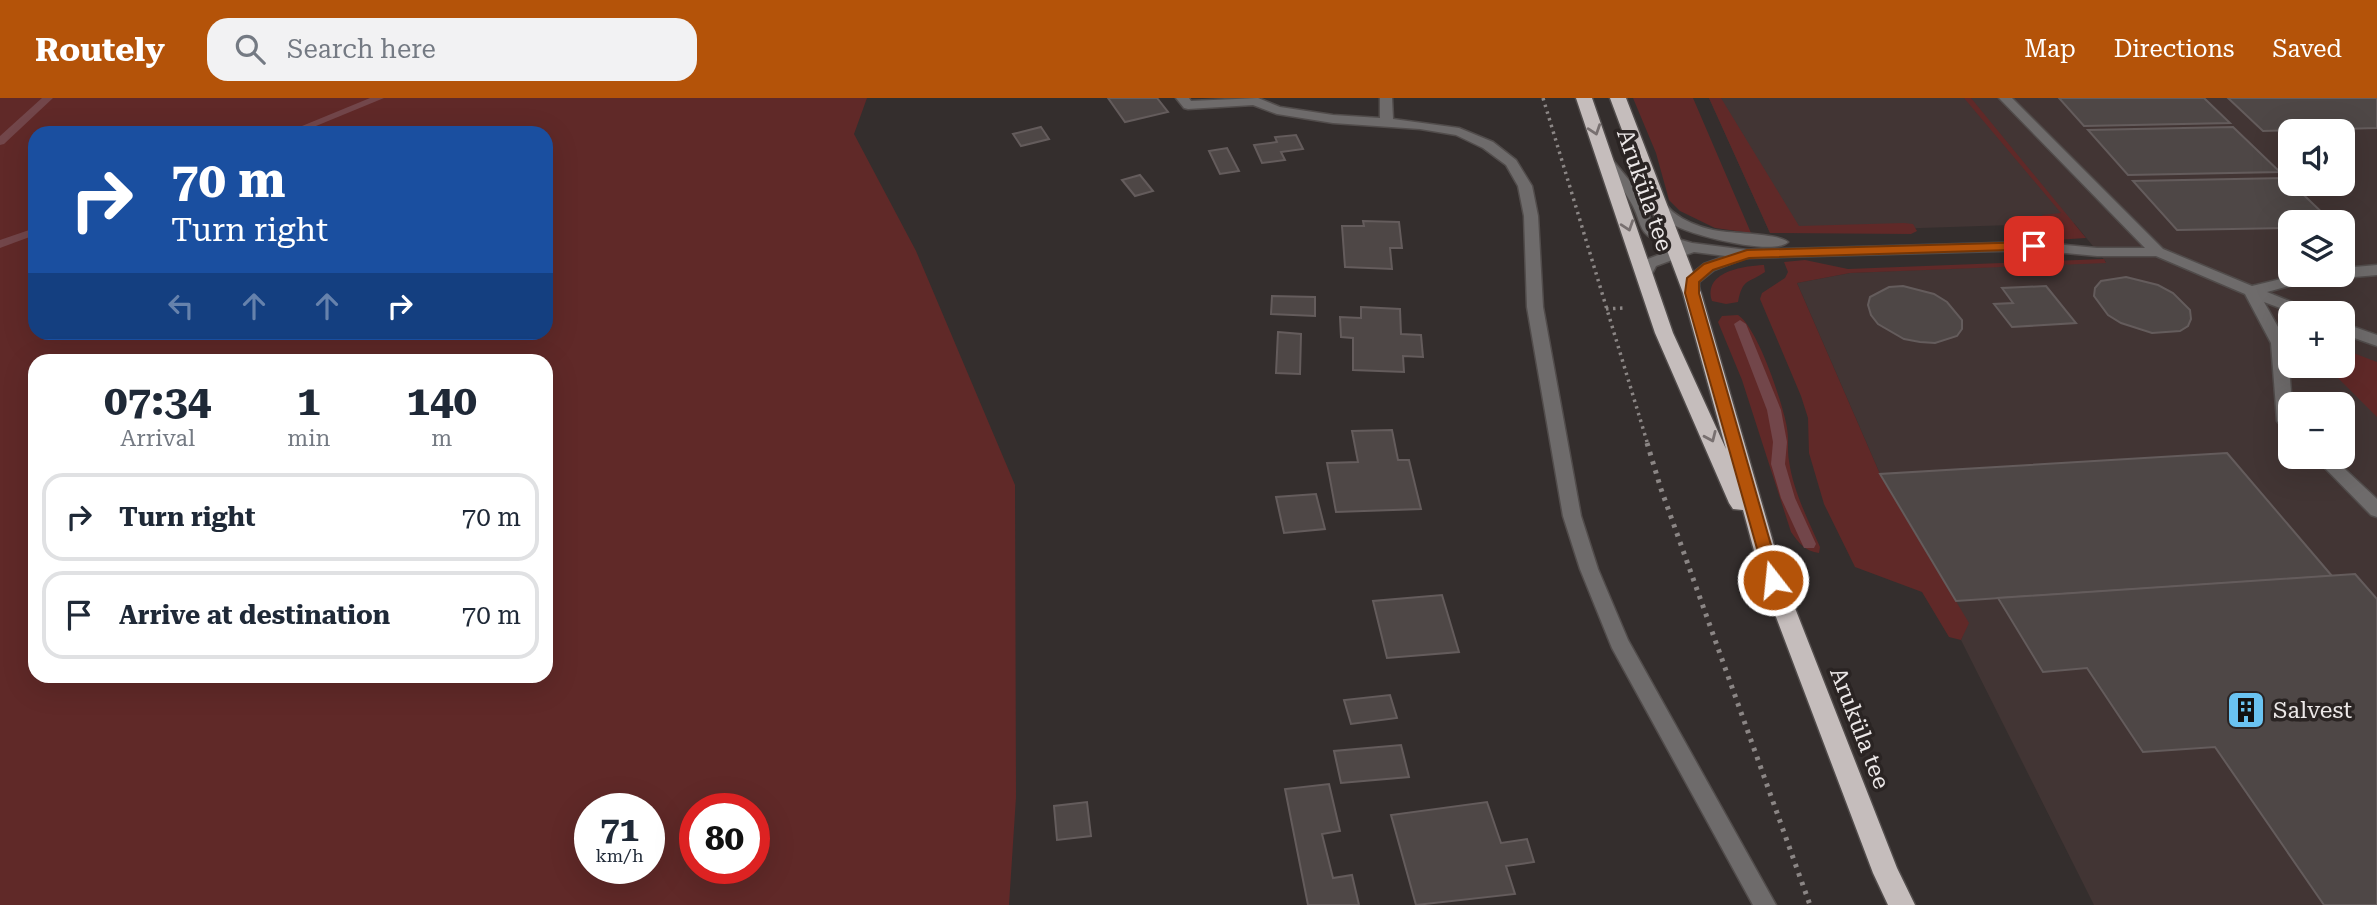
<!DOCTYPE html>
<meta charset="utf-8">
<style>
body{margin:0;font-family:"Roboto Serif",serif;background:#f2f2f3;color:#1f2937;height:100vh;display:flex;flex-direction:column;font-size:26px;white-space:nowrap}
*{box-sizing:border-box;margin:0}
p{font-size:23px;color:#747a83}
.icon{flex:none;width:38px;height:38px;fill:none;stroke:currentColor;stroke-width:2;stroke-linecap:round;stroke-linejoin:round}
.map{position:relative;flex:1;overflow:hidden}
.details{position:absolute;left:28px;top:256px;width:525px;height:329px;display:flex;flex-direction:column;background:#fff;border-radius:21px;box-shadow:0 7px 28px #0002}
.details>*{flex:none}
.hud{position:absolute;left:28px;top:28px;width:525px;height:214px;border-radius:21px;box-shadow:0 7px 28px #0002;background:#1a4fa0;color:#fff;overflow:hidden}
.tools{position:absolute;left:2278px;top:21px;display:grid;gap:14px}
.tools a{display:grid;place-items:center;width:77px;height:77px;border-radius:14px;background:#fff;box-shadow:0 7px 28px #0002;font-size:35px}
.speed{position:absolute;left:574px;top:695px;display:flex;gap:14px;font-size:35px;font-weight:700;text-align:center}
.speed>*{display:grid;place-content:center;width:91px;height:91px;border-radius:50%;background:#fff;box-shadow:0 7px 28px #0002;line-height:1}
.speed small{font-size:18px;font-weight:400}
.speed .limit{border:10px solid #d22;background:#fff;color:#111}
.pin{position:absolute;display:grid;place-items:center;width:60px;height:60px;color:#fff;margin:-30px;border-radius:14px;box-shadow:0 4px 10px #0006}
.me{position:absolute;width:77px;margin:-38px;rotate:344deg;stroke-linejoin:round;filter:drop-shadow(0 0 5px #0008)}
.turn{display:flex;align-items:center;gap:24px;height:147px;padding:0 28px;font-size:32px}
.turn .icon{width:91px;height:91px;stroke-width:2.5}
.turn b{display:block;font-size:49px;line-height:60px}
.lanes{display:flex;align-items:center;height:66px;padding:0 28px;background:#0003;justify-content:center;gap:35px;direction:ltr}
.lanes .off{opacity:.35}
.eta{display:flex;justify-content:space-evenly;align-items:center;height:119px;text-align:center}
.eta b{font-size:42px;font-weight:700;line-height:49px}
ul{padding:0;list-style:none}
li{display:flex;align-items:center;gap:21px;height:88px;margin:0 14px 10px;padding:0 14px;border:4px solid #e0e1e3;border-radius:21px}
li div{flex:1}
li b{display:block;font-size:26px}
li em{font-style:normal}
header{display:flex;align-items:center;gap:42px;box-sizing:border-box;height:98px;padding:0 35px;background:#b45309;color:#fff}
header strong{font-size:33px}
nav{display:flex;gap:38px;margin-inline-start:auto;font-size:24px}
.search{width:490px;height:63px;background:#f2f2f3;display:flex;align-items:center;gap:18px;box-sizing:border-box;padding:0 24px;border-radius:21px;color:#747a83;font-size:26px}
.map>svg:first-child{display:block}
.built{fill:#423534;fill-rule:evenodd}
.green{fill:#602928;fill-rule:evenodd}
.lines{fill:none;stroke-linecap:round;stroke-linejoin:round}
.stream{fill:#72464a;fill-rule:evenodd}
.building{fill:#4e4746;stroke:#645c5c;stroke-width:2}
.minor-casing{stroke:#514c4b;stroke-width:3}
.highway-casing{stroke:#514c4b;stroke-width:3}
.path-far1{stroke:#8b8685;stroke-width:3.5;stroke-dasharray:2.5 4.5;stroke-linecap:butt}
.path{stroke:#8b8685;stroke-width:5;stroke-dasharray:3.5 6;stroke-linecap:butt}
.minor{fill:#6e6b6b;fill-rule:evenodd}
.highway{fill:#c5bdbc;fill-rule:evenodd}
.oneway{stroke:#787070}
.route{fill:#b45309;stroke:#753606;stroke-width:2}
.labels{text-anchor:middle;stroke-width:7;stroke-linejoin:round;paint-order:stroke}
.street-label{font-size:23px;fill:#ece8e8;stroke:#2a2423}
.poi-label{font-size:23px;fill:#ece8e8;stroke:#2a2423;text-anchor:start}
</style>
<header>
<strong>Routely</strong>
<div class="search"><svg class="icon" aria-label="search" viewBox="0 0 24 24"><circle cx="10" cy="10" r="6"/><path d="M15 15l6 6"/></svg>Search here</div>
<nav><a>Map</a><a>Directions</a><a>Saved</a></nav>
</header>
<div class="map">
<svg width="2377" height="807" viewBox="0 0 2377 807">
<rect width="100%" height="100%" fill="#342e2d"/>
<path class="built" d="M1709 0H2377V807H2094L1961 542 1968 525 1880 376 1797 185 1850 175 2106 164 2074 125 1770 135ZM2291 33H2343V86H2291ZM2291 124H2343V177H2291ZM2291 215H2343V268H2291ZM2291 306H2343V359H2291Z"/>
<g class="green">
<path d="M0 0H867L854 36 916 153 1015 387 1016 699 1009 807H0ZM35 35H546V234H35ZM35 262H546V578H35ZM649 710V770H590V710ZM754 710V770H695V710Z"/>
<path d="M1633 0H1693L1751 135 1715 130 1680 113 1669 102 1656 55Z"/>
<path d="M1709 0H1721L1799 128 1904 125 1913 126 1917 133 1911 136 1770 135Z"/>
<path d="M1964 0H1971L2086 140 2055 142 2050 139 2051 134 2042 117 2061 115Z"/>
<path d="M2104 161 2106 165 1850 175 1797 185 1880 376 1969 525 1961 542 1949 539 1922 494 1855 469 1824 406 1809 355 1808 320 1801 298 1760 201 1762 195 1785 180 1788 174 1784 164 1805 162 1848 171Z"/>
<path d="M1764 167 1765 174C1747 186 1743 180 1738 204L1726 206 1712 203C1703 174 1742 168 1764 167Z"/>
<path d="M1738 217C1758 230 1783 306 1787 330 1789 341 1787 352 1789 363 1793 392 1808 422 1820 449L1819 455C1805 453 1799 445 1791 434L1742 282 1718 224 1722 218Z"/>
<path d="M2343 251 2377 264V319L2326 268H2343Z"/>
</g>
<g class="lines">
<g class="stream">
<path d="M42 0H53L4 46 0 47V38Z"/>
<path d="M370 0H384L299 35H285Z"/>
<path d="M35 130V137L0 150V142Z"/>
<path d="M1740 222 1746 226 1781 312 1787 344 1785 366 1795 400 1816 446 1814 450H1804L1781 400 1771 366 1773 344 1767 312 1734 226Z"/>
</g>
</g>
<g class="building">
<path d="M1108 0H1157L1168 14 1125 24Z"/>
<path d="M2059 0H2204L2230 25 2084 28Z"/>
<path d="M2228 0H2377V30L2263 33Z"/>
<path d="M1041 29 1049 41 1021 48 1013 36Z"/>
<path d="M2233 29 2280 74 2128 77 2088 32Z"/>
<path d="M1296 37 1303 51 1281 54 1285 62 1262 65 1254 47 1277 44 1275 39Z"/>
<path d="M1227 50 1239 73 1220 76 1209 53Z"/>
<path d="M1140 77 1153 93 1135 98 1122 82Z"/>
<path d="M2286 80 2332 124H2291V130L2177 132 2133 83Z"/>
<path d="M1363 123 1399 124 1402 150H1390L1392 171 1345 169 1342 128H1364Z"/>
<path d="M2126 179 2158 187 2173 195 2190 212 2191 221 2188 228 2180 233 2152 235 2121 225 2108 217 2094 198 2095 190 2101 183Z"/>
<path d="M1903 188 1934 196 1947 204 1962 222V231L1957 238 1935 245 1920 244 1904 241 1878 226 1871 217 1868 207 1870 199 1889 189Z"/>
<path d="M2046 188 2076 225 2012 229 1994 206 2013 205 2002 190Z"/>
<path d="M1272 198 1315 199V218L1271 216Z"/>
<path d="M1361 209 1400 211 1401 236 1421 237 1423 259 1403 258 1404 274 1353 272V240L1341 239 1340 219 1361 220Z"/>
<path d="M1278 234 1301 236 1300 276 1276 275Z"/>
<path d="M1392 332 1398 362H1409L1421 411 1336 414 1327 365 1358 364 1352 333Z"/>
<path d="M2227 355 2332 478 1956 503 1880 376Z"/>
<path d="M1316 396 1325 431 1284 435 1276 399Z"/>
<path d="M2355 476 2377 501V807H2324L2215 649 2143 654 2087 570 2043 574 1998 500Z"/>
<path d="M1442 497 1459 554 1387 560 1373 503Z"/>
<path d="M1390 597 1397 620 1351 626 1344 602Z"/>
<path d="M1401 647 1409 679 1341 685 1334 653Z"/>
<path d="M1329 686 1340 733 1322 736 1333 780 1352 777 1359 807H1308L1285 691Z"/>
<path d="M1087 704 1091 738 1057 742 1054 708Z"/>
<path d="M1487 704 1501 745 1527 741 1534 764 1506 768 1515 796 1416 807 1391 717Z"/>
</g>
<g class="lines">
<defs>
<g id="minor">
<path d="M1176 0H1189L1191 3 1258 0 1280 9 1333 17 1380 20V0H1392L1393 21 1459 30 1493 44 1516 62 1532 88 1538 118 1543 209 1581 418 1598 471 1628 542 1776 807H1753L1612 550 1580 471 1563 418 1527 209 1524 118 1518 88 1506 67 1483 50 1456 37 1420 31 1333 25 1277 16 1253 7 1188 11 1184 10Z"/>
<path d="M1999 0H2012L2163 151 2252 188 2297 177H2321L2319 180 2267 194 2312 212 2314 215H2293L2264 204 2287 245 2292 306 2291 334 2285 332 2277 323 2271 245 2245 196 2156 158H2097L2034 152 1745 160 1714 172 1699 184V195L1692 200 1685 195 1687 180 1704 166 1726 158 1694 154 1656 168 1650 180H1640L1638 177 1645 162 1677 150C1630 136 1648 130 1627 98 1620 85 1608 75 1599 63L1606 59 1611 60 1642 98 1652 126 1664 137 1692 145 1747 152 2034 144 2097 150H2145Z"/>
<path d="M1657 100C1665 102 1667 109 1673 114 1684 123 1699 129 1713 132 1730 136 1778 135 1788 144 1774 158 1696 138 1678 129 1666 124 1658 115 1650 104Z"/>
<path d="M2377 167V177L2343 180 2337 177H2343V170Z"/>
<path d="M2343 225 2377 237V248L2343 236Z"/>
<path d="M2314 359H2332L2377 401V419L2371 417Z"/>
</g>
<path id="highway" d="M1576 0H1592L1673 235 1726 351 1683 195 1610 0H1626L1701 195 1784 482 1897 770 1915 807H1888L1873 775 1762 482 1743 412 1733 411 1729 405 1655 235Z"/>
</defs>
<use href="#minor" class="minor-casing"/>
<use href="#highway" class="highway-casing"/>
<g class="path-far1">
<path d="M1543 0 1648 347"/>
<path d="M1606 211 1623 210"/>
</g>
<path class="path" d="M1647 345 1661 391 1810 807"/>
<use href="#minor" class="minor"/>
<use href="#highway" class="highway"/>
</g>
<defs><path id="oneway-chevron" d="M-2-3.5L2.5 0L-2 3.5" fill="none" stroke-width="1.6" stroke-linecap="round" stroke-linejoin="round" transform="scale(1.75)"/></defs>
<g class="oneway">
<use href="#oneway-chevron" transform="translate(1595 32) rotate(71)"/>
<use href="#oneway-chevron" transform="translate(1628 128) rotate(71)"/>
<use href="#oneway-chevron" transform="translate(1711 339) rotate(66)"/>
</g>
<path class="route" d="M2034 144 2041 148 2039 151 1749 160 1713 172 1699 184V195L1781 482 1779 486H1767L1685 195 1687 180 1704 166 1747 152Z"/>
<defs>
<symbol id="building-square" viewBox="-11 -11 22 22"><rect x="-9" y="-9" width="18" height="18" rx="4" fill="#6ac3f1" stroke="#2a2423"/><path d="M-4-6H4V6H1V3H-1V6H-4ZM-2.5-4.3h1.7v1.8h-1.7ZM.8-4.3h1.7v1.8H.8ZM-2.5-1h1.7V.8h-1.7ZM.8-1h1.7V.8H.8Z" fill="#111"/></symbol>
</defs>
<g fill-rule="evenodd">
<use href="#building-square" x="2224" y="590" width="44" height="44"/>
</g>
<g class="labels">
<g class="street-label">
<text transform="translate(1645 92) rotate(71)" y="8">Aruküla tee</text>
<text transform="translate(1860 630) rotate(69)" y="8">Aruküla tee</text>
</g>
<g class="poi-label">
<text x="2273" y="620">Salvest</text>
</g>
</g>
</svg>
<div class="tools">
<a><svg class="icon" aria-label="sound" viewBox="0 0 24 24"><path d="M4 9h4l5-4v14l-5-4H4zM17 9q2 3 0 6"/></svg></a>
<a><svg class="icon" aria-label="layers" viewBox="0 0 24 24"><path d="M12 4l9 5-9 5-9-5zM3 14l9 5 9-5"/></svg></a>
<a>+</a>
<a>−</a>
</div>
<div class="speed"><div>71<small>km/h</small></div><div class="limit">80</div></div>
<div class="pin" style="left:2034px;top:148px;background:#d93025"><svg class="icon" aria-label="arrive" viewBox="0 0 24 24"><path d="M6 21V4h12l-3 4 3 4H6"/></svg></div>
<svg class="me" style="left:1773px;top:482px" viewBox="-20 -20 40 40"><circle r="17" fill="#b45309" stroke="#fff" stroke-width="3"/><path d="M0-11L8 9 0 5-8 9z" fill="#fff"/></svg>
<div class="hud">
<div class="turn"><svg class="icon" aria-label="right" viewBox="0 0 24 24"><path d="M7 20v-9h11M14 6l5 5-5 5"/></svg><div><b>70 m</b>Turn right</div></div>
<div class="lanes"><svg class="icon off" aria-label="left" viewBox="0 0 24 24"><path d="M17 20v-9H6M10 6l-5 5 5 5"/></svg><svg class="icon off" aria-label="ahead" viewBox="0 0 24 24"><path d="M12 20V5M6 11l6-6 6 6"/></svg><svg class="icon off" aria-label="ahead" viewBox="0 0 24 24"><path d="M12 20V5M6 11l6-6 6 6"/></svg><svg class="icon" aria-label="right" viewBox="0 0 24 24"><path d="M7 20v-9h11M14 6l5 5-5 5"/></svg></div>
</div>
<section class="details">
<div class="eta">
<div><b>07:34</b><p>Arrival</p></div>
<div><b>1</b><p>min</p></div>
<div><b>140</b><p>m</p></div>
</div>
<ul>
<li><svg class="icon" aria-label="right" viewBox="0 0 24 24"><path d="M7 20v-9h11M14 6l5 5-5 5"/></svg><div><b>Turn right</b></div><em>70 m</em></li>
<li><svg class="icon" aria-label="arrive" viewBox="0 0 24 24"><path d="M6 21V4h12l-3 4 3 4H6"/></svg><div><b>Arrive at destination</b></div><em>70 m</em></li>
</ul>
</section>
</div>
